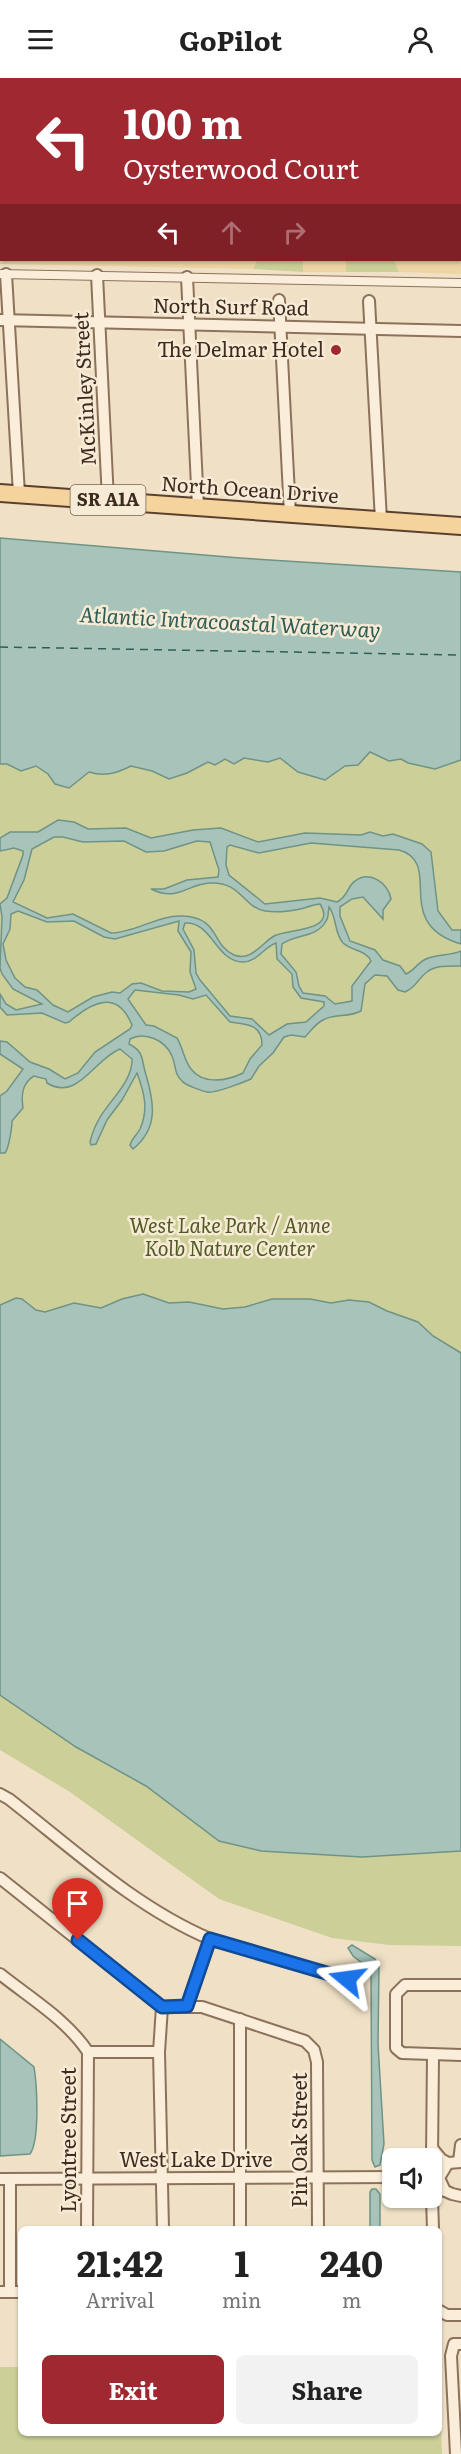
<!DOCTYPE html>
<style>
body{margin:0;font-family:Literata,serif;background:#f2f2f2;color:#222;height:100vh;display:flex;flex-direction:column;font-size:22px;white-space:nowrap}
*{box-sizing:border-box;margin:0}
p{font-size:20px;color:#767676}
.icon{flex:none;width:33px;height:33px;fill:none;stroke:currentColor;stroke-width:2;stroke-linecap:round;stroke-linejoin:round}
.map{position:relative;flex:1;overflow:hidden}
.details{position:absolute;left:18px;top:2148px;width:424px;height:210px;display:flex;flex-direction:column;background:#fff;border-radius:9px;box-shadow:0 2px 4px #0004}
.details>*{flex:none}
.banner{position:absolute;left:0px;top:0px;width:462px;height:183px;box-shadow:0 2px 4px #0004;background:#9f2831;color:#fff;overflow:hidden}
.controls{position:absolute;left:382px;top:2070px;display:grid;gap:12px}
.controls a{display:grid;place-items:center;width:60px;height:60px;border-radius:9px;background:#fff;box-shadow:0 2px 4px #0004;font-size:30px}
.pin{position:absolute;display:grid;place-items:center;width:51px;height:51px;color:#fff;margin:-62px -26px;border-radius:50% 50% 50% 0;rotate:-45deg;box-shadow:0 0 6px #0007}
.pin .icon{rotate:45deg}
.me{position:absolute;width:66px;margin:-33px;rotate:286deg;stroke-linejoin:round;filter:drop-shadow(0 0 4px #0008)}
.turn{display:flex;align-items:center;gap:21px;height:126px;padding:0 24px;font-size:27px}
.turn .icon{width:78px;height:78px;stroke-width:2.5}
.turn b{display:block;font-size:42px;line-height:51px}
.lanes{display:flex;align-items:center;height:57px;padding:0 24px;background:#0003;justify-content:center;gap:30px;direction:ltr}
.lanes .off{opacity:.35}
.eta{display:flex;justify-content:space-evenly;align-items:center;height:102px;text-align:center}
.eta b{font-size:36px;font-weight:700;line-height:42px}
.action{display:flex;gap:12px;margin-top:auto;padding:12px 24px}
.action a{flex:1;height:69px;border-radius:9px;background:#9f2831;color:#fff;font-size:24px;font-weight:700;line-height:69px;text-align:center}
.action a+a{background:#f2f2f2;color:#222}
header{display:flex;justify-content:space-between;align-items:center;height:78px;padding:0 24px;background:#fff;font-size:27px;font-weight:700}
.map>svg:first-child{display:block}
.green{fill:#cdcf99}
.sand{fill:#edd4a3}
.water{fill:#a8c4ba;stroke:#6e9387;stroke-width:1.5;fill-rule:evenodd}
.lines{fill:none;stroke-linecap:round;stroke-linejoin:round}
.ferry{stroke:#2e5d56;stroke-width:1.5;stroke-dasharray:8 6;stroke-linecap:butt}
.pedestrian-casing{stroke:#8d725b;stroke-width:10}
.minor-casing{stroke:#8d725b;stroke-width:14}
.primary-casing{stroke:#5b402f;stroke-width:20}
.pedestrian{stroke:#faeeda;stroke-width:8}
.minor{stroke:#faeeda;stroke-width:10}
.primary{stroke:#f4d39d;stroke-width:16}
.route-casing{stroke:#114b97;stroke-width:15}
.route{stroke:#1a73e8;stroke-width:10}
.poi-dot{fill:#9f2831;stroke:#f7ebd6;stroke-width:2}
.labels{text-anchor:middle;stroke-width:5;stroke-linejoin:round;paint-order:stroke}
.shield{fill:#f7ebd6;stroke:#756556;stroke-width:1.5}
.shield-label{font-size:18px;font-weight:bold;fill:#3d2b1f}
.street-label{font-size:20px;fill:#3d2b1f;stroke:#f7ebd6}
.poi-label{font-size:20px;fill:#3d2b1f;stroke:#f7ebd6;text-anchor:end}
.park-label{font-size:20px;font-style:italic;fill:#505a25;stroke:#f7ebd6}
.water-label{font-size:21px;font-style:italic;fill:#2e5d56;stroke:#f7ebd6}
</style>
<header><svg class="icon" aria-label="menu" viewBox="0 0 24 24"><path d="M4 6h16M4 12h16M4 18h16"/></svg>GoPilot<svg class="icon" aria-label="person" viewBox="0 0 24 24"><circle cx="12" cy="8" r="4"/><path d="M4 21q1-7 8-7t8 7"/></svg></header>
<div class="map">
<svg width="461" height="2376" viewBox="0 0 461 2376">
<rect width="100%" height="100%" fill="#f0e1c6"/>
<g class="green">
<path d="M257 182H303V194L253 191Z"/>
<path d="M346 182H394L399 194H346Z"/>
<path d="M0 626 461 648V1868L389 1867 332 1860 219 1821 70 1714 0 1672Z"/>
<path d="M0 2289H21V2355H440V2326L442 2376H0Z"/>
</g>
<g class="sand">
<path d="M461 98V196L399 194 394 182H460Z"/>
<path d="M0 104 2 182H257L253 191 0 186Z"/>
<rect x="303" y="182" width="43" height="12"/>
</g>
<g class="water">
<path d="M0 0H461V98L460 2H2L0 104Z"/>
<path d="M0 460 240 480 461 494V682L435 691 408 685 401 681 389 683 370 674 358 687 345 688 325 702 298 694 280 680 268 684 244 680 234 686 225 681 215 687 208 684 187 695 169 701 152 693 131 688C117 695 105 699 89 694L69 710 55 706 48 696 36 688 21 693 7 686H0Z"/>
<path d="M58 742 74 744 88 751 126 750 151 760 193 752 221 750 258 764 305 755 361 757 370 754 383 758 393 756 422 766 431 774 438 833 452 852H461V866C390 845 445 785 399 772L311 765 259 775 230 767 227 769 226 787 229 797 265 826 320 820 337 824C349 818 347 808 355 803 370 792 388 805 391 821L383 832V841L363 819 352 821 340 829V838L350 863 375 872 383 882 400 888 406 896C414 893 417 885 426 881 437 876 450 878 461 873V888C450 888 436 887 427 894 417 901 418 908 405 914L398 912 387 898 375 897 365 906 361 933C348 940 335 935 323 942 315 946 311 953 305 959L291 957 284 959 273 975 259 988 251 1001C244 1004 214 1016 207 1014 202 1013 185 1007 182 1003 174 996 176 987 172 978 165 962 145 953 130 961L129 966C145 974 141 982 146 997 154 1024 159 1050 133 1071L130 1067C132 1060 137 1057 140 1051 149 1031 144 1014 137 995L122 1022 107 1042 96 1066 91 1067 90 1064C92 1056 95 1048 99 1041 109 1023 133 1003 132 981L120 971C94 981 78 1024 47 1005L46 1001 34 998C22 1005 21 1017 23 1030L12 1043C12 1049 9 1070 5 1075H0V1018L7 1013 23 991 0 976V963L7 964 30 984 49 991 65 1001 78 995 95 974 130 951 132 947C117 911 92 924 69 944L65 945 42 935 7 937 0 929V916L6 926 16 932 42 926 13 911 2 896 0 890 2 839 0 826 7 820 23 777V773L14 770 0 773V760L10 754H38ZM54 759H63L83 764 124 763 146 774 164 773 197 763 210 764 219 792 218 799 187 802 164 811H151C177 824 186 807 209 805 242 803 242 829 265 833 277 835 296 833 307 829 312 828 315 826 320 826 338 854 286 851 274 858 262 865 251 884 234 877 211 867 220 839 182 838 158 837 134 855 111 855L73 836 47 840 13 824 24 802 32 771ZM329 829C337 839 334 855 343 865 352 873 366 872 371 883L352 908V923L335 926 325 918 303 915 299 908 296 894 281 876 282 866C295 856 317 860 326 843 329 839 328 833 329 829ZM18 833 47 844 74 843 104 859 115 861 179 843 178 853 191 874 190 894 196 911 189 914 162 913 141 905 132 906 120 915 112 914 93 919 68 934 53 927 37 912 25 909 15 900 6 882 3 866 10 851 11 836ZM185 845C212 843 216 884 243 884 257 884 264 869 276 865L277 881 292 896 293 909 301 920 324 924V928L306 944 287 946 269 957 252 941 230 938 200 902 196 895 194 872 183 851ZM135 912 179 917 193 921 206 917 230 944C247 946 262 946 262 967L250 981 243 995C227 1003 203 1007 191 991 184 982 183 970 177 960L154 948 146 947 128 921Z"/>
<path d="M143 1216 169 1225 189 1224 223 1231 245 1229 272 1221H310L331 1225 349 1222 369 1224 387 1233 418 1244 433 1258 461 1275V1773L362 1779 261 1773 219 1763 146 1708 76 1669 0 1617V1227L16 1220 22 1221 36 1232 45 1234 74 1225 101 1230 122 1221Z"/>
<path d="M352 1867 375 1881 379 1888 378 1966 384 2066 380 2087 375 2089 372 2082 371 1892 353 1878 348 1870Z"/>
<path d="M0 1961 34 1989C37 2007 40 2062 30 2076L0 2078Z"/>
<path d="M372 2111H376L380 2116V2151H370V2114Z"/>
</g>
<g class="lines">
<path class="ferry" d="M0 569 461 577"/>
<defs>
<path id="pedestrian" d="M0 196 461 205"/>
<g id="minor">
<path d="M6 196 19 416"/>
<path d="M97 197 108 422"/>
<path d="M187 199 198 429"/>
<path d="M279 222 290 436"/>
<path d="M369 223 381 442"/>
<path d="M0 242 461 253"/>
<path d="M0 1716 9 1721C73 1771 135 1829 210 1861L347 1901"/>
<path d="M0 1800 162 1929H202L305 1963 314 1972 317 1984 318 2151"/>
<path d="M0 1896C30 1920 67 1942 88 1974H159"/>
<path d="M461 1907H405L396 1916V1970L402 1975 461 1977"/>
<path d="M187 1928 210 1861"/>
<path d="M162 1929 159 1974 163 2151"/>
<path d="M240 1941V2151"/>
<path d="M432 2070 441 2081 448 2085 439 2100 445 2113"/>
<path d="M432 2080 433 1977"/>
<path d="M459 2083 461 2067"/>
<path d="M432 2091 448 2085 461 2084"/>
<path d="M0 2101 393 2099"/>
<path d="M10 2101V2214"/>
<path d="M432 2107 452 2116 461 2118"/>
<path d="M432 2120 433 2151"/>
<path d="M87 2151 88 1974"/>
<path d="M0 2214H21"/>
<path d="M440 2233 447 2237H461"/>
<path d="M456 2376 451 2278 454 2266H461"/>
</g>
<path id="primary" d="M0 415 461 448"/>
</defs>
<use href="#pedestrian" class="pedestrian-casing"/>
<use href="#minor" class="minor-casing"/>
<use href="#primary" class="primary-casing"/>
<use href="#pedestrian" class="pedestrian"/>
<use href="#minor" class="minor"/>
<use href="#primary" class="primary"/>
</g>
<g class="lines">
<defs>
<path id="route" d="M78 1862 162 1929 187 1928 210 1861 347 1901"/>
</defs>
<use href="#route" class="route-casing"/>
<use href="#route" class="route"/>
</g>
<circle class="poi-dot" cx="336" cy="272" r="6"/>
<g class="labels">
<rect class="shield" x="70.5" y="407" width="75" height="30" rx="4.5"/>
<g class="shield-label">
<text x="108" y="428">SR A1A</text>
</g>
<g class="street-label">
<text transform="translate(231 229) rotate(1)" y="7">North Surf Road</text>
<text transform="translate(85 311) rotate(-93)" y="7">McKinley Street</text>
<text transform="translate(250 412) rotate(4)" y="7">North Ocean Drive</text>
<text transform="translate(69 2062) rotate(-90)" y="7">Lyontree Street</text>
<text transform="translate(300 2062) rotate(-90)" y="7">Pin Oak Street</text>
<text x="196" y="2089">West Lake Drive</text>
</g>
<g class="poi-label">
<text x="324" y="279">The Delmar Hotel</text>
</g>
<g class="park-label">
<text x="230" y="1155">West Lake Park / Anne<tspan x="230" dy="23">Kolb Nature Center</tspan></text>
</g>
<g class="water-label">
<text transform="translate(230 545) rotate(3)" y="7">Atlantic Intracoastal Waterway</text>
</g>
</g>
</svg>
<div class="controls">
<a><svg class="icon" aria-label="sound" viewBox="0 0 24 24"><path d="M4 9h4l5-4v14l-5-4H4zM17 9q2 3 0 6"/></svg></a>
</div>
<div class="pin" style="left:78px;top:1862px;background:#d93025"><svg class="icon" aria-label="arrive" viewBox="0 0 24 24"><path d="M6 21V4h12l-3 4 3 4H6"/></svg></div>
<svg class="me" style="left:347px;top:1901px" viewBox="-20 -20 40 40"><path d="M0-17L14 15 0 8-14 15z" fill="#1a73e8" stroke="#fff" stroke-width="4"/></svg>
<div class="banner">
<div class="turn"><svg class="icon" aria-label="left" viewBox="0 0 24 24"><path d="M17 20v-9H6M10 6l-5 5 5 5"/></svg><div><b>100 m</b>Oysterwood Court</div></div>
<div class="lanes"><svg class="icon" aria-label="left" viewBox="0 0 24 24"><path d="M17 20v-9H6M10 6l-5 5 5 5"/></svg><svg class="icon off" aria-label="ahead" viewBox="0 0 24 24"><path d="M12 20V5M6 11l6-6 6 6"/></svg><svg class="icon off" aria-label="right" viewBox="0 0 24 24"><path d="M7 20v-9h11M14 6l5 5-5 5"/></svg></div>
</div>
<section class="details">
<div class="eta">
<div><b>21:42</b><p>Arrival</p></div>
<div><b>1</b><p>min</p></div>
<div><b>240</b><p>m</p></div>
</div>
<div class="action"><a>Exit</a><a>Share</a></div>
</section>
</div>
